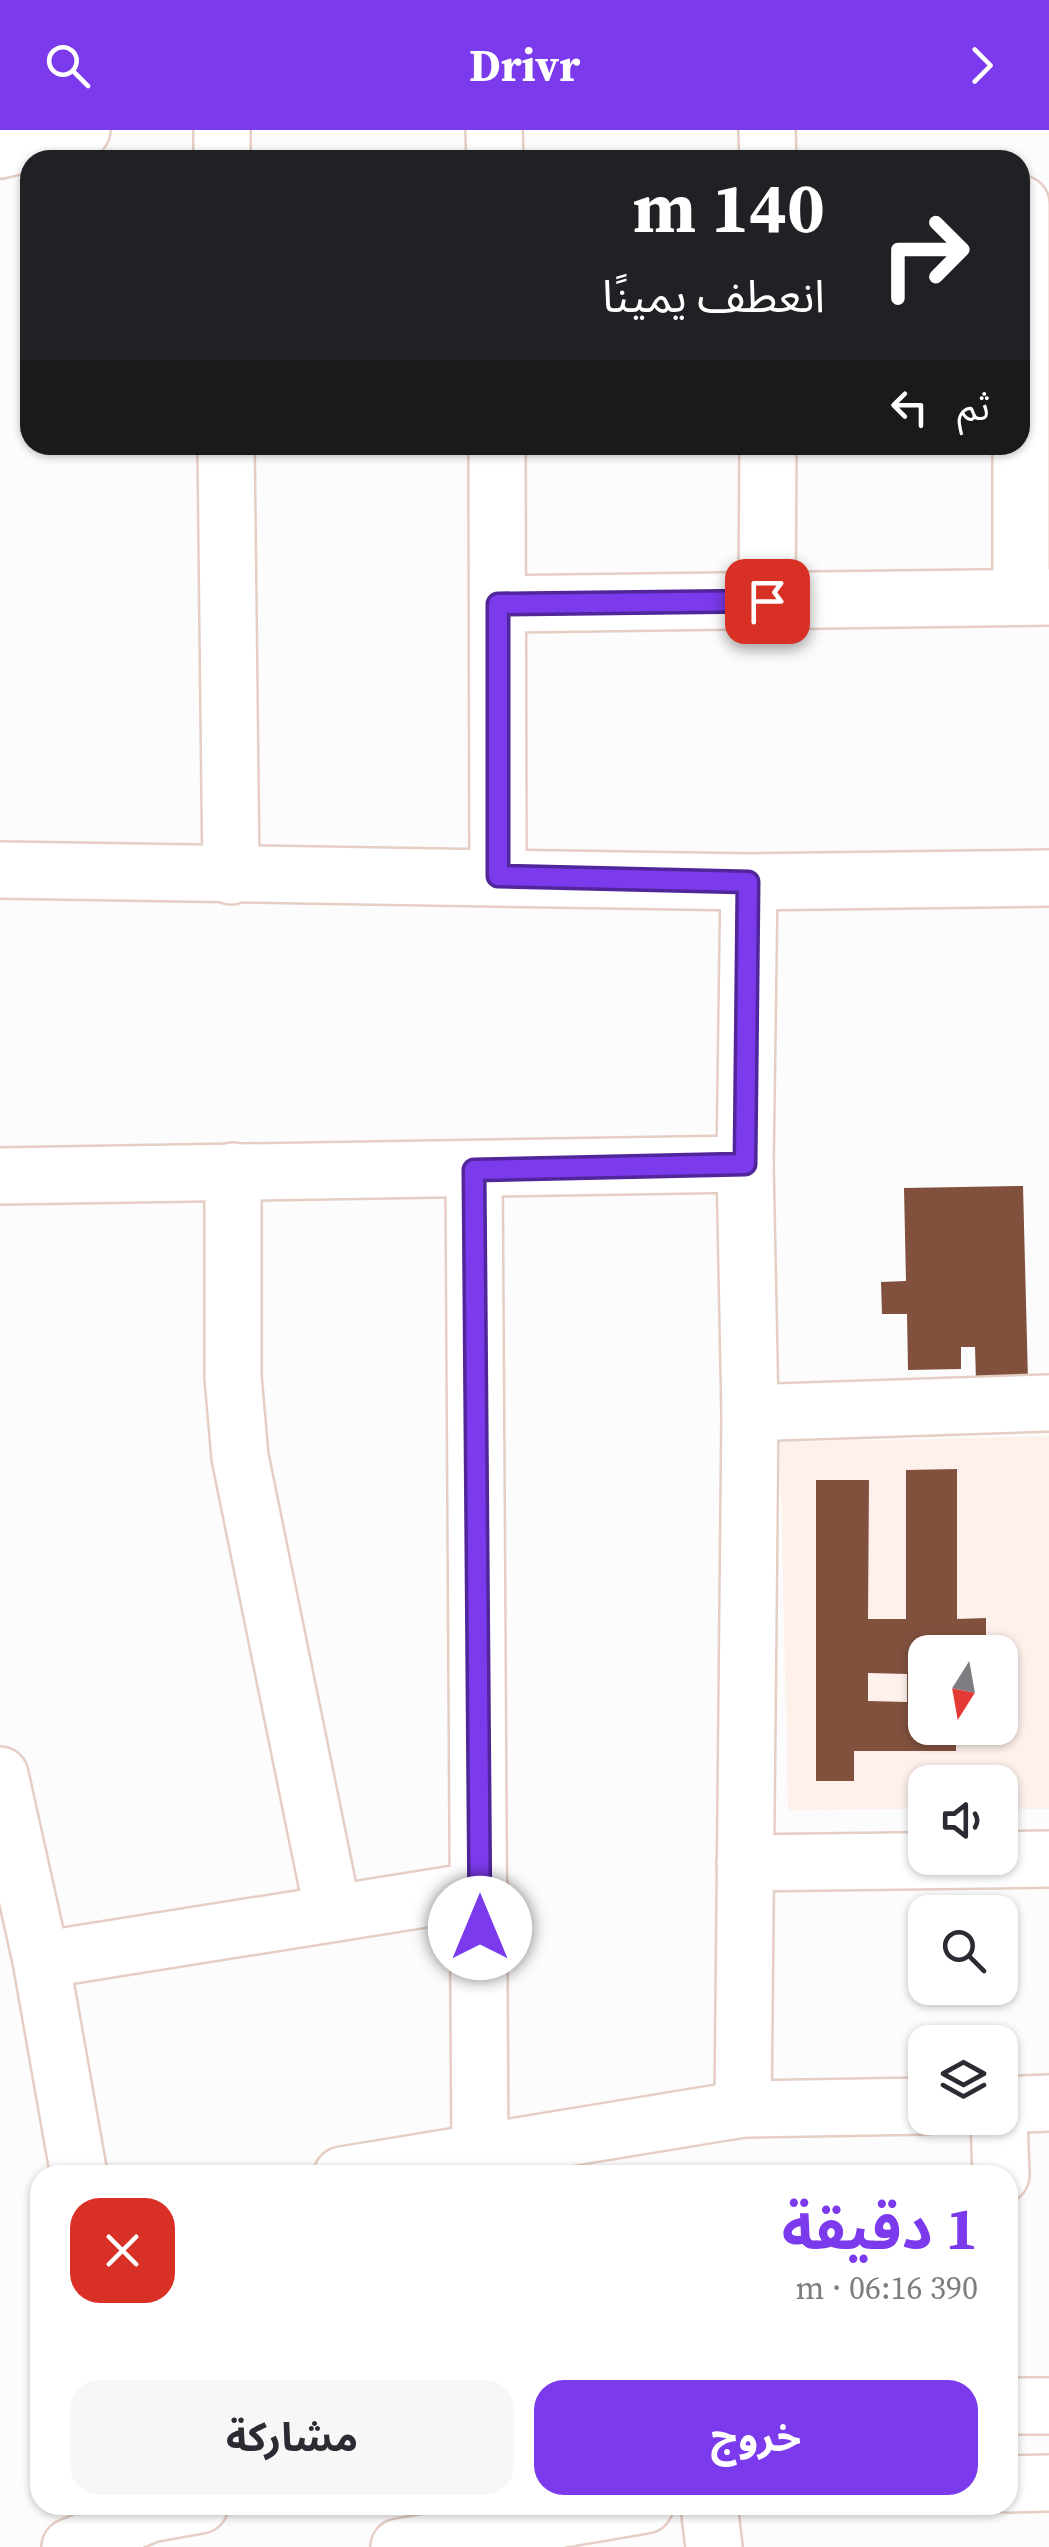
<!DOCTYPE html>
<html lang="ar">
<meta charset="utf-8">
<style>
body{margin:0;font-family:"Source Serif 4","Noto Sans Arabic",serif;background:#f7f7f7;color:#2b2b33;direction:rtl;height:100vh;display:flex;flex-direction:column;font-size:38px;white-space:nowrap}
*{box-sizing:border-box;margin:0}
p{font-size:32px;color:#7c7c81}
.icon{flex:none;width:55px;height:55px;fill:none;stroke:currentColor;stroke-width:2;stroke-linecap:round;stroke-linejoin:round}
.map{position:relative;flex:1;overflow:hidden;direction:ltr}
.side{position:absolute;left:30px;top:2035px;width:988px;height:350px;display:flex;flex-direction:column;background:#fff;border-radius:30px;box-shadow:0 2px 8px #0004;direction:rtl}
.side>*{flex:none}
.top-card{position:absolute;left:20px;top:20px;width:1010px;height:305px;border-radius:30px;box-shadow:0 2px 8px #0004;direction:rtl;background:#202124;color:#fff;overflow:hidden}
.needle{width:65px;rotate:191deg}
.fabs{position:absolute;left:908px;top:1505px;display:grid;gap:20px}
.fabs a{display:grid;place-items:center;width:110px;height:110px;border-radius:20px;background:#fff;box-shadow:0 2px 8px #0004;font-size:50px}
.pin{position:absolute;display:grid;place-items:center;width:85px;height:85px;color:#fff;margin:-42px;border-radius:20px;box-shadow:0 5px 15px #0006}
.me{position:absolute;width:110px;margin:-55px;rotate:0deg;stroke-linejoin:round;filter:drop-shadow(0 0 8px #0008)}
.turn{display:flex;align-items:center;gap:35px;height:210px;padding:0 40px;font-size:45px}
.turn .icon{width:130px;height:130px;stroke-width:2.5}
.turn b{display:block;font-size:70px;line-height:85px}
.then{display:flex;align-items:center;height:95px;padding:0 40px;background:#0003;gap:20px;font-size:38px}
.round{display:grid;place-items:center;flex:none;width:105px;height:105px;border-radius:30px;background:#f7f7f7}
.head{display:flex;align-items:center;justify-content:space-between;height:170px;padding:0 40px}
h1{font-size:60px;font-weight:700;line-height:75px;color:#7c3aed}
.cta{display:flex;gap:20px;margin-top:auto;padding:20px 40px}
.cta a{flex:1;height:115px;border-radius:30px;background:#7c3aed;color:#fff;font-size:40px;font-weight:700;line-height:115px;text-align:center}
.cta a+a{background:#f7f7f7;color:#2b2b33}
header{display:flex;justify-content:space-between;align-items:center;height:130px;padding:0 40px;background:#7c3aed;color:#fff;font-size:45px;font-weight:700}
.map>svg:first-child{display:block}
.built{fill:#fef1ec;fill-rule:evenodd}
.building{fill:#81513e;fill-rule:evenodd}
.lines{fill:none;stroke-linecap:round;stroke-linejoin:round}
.minor-casing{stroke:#e5cec4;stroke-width:60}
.minor{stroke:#fff;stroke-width:55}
.route-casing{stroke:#51269a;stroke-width:25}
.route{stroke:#7c3aed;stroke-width:18}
</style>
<header><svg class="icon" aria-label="forward" viewBox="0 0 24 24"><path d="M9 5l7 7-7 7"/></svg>Drivr<svg class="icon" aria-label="search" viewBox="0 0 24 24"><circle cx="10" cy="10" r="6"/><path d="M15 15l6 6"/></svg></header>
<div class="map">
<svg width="1049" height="2417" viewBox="0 0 1049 2417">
<rect width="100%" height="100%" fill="#fcfcfc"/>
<path class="built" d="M1049 1306V1679H1000V1652H925V1679L788 1680 780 1312ZM925 1522H1000V1598H925Z"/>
<g class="building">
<path d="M1023 1056 1028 1250 976 1251 975 1217H961V1239L908 1240 907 1184H882L881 1152 906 1151 904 1058Z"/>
<path d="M957 1339V1489L986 1488V1522H925V1598H956V1621H854V1651H816V1350H869L868 1489H906V1340ZM868 1543 907 1544V1572L868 1571Z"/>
</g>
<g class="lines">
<defs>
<g id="minor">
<path d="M222 0V30"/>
<path d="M494 0 495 30"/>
<path d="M767 0 768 30"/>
<path d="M0 20 82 0"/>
<path d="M226 315 231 746"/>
<path d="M497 315 498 746"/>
<path d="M1021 467V74"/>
<path d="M767 471 768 315"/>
<path d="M498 474 1049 467"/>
<path d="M0 740 749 752 1049 748"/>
<path d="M474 1040 480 2022"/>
<path d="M233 1041V1247L240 1327 333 1783"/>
<path d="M0 1046 745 1034"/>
<path d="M750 1283 1049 1273"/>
<path d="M0 1645 41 1830 79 2045"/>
<path d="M745 1733 1049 1729"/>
<path d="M41 1830 480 1760"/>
<path d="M1000 1975 1049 1973"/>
<path d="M743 1979 750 1283 745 1034 749 752"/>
<path d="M999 1988 1001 2045"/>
<path d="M342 2045 743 1979 925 1976"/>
<path d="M1008 2276H1049"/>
<path d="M1008 2354 1049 2353"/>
<path d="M709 2375 714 2417"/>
<path d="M70 2417 150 2384 200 2375"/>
<path d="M399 2417 645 2375"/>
</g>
</defs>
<use href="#minor" class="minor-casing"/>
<use href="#minor" class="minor"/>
</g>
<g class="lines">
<defs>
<path id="route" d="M480 1798 474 1040 745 1034 748 752 498 746V474L767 471"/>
</defs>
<use href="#route" class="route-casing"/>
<use href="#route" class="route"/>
</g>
</svg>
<div class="fabs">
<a><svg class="needle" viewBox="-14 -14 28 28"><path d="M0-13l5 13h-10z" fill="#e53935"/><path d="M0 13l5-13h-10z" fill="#7c7c81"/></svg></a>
<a><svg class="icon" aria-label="sound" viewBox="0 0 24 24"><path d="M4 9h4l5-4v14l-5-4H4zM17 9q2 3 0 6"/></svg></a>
<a><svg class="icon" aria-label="search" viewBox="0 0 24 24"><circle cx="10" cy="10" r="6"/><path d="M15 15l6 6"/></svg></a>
<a><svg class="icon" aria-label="layers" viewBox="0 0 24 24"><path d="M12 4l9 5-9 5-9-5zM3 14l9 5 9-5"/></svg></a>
</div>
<div class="pin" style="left:767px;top:471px;background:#d93025"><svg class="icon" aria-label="arrive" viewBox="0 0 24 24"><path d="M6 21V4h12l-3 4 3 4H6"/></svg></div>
<svg class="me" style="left:480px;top:1798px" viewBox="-20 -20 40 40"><circle r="19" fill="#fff"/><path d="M0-13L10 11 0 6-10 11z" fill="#7c3aed"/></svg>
<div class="top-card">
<div class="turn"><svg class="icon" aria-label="right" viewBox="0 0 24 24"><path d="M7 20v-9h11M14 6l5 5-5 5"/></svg><div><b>140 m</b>انعطف يمينًا</div></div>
<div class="then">ثم<svg class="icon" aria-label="left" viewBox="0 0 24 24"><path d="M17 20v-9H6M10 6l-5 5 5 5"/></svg></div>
</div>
<section class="side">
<div class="head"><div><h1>1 دقيقة</h1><p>390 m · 06:16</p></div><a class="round" style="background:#d93025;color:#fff"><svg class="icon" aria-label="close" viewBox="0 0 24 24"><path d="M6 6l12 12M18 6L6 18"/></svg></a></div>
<div class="cta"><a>خروج</a><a>مشاركة</a></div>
</section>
</div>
